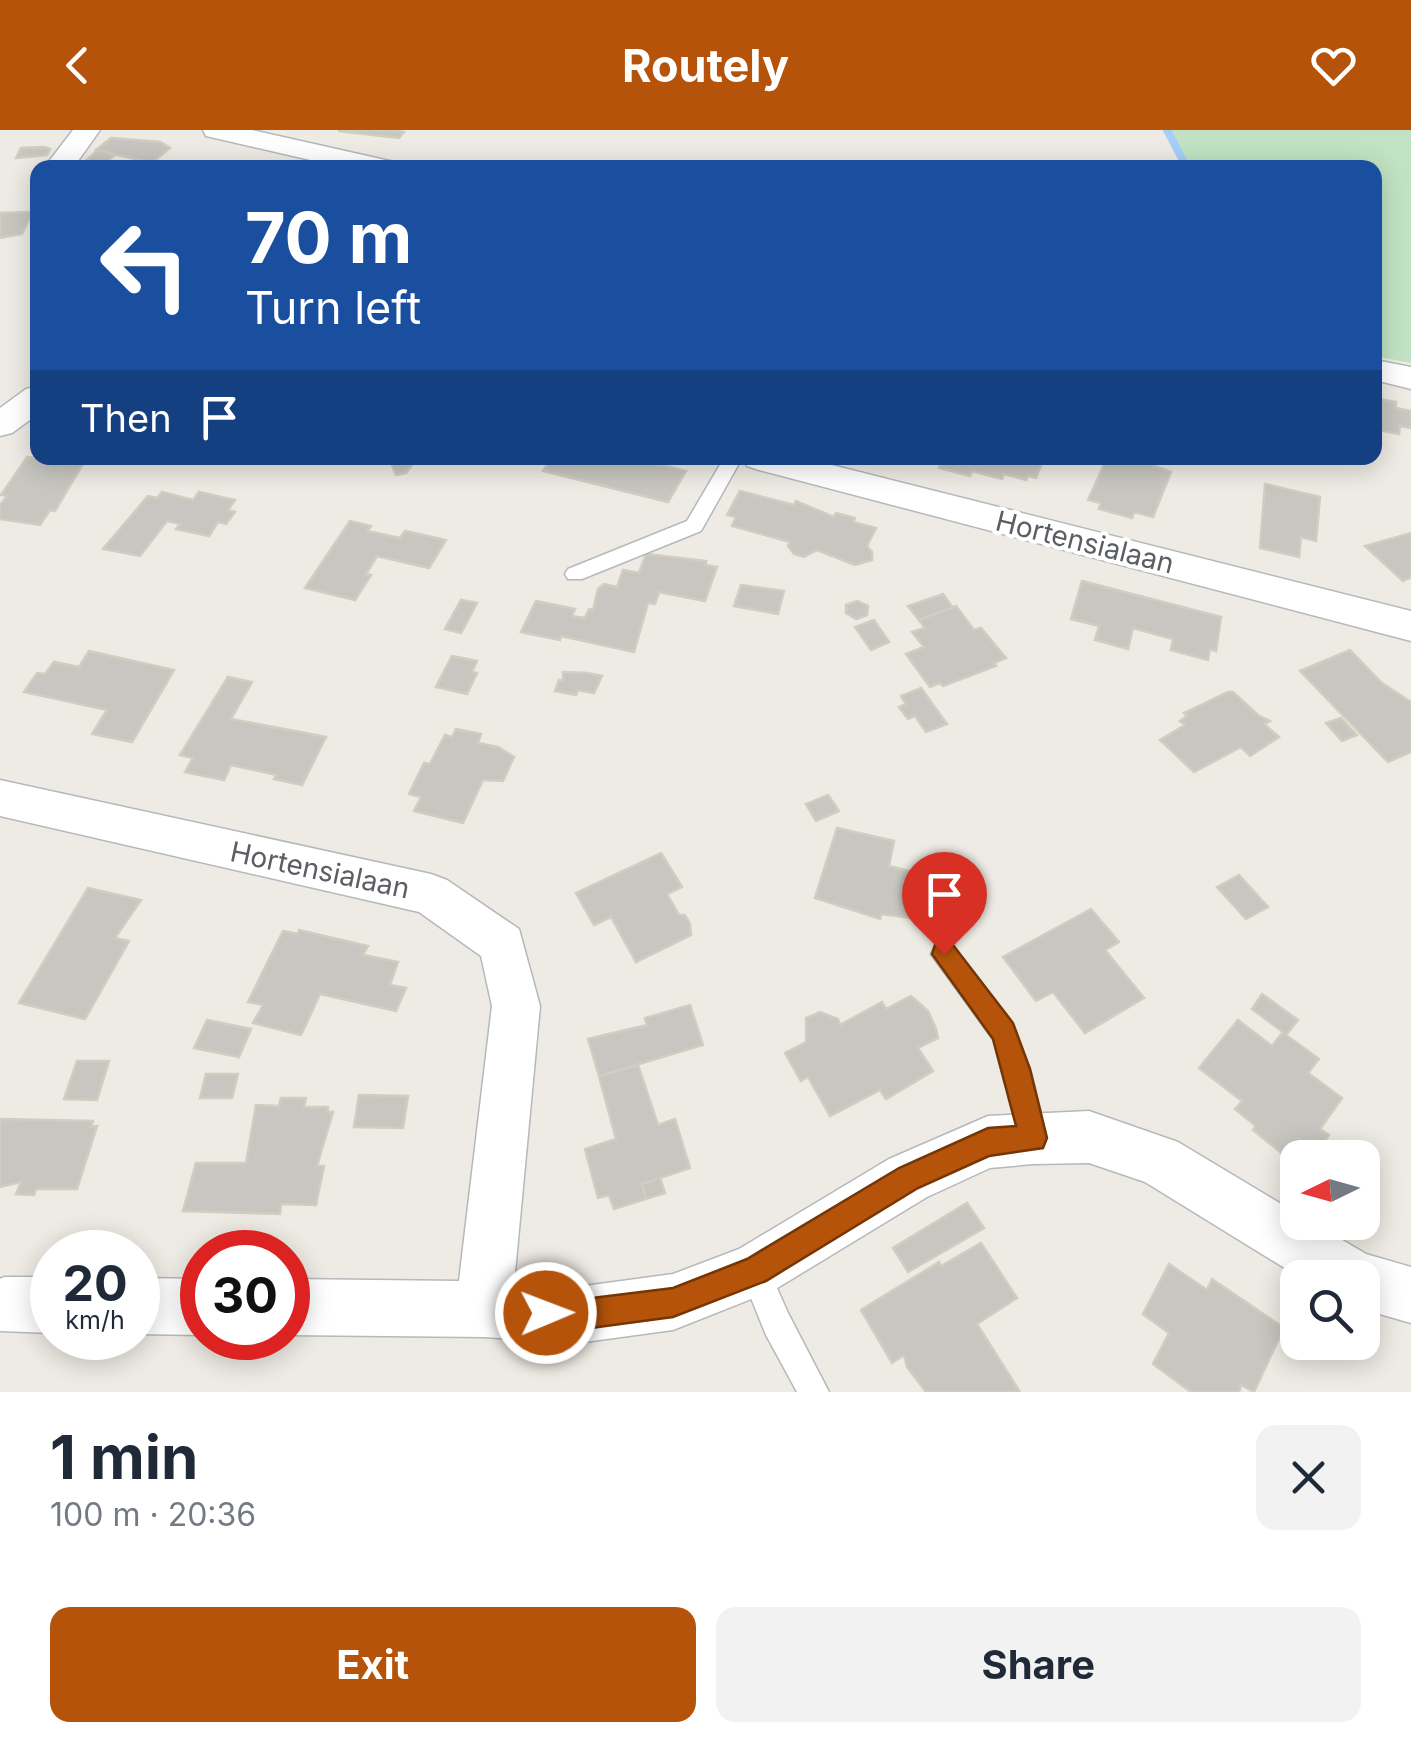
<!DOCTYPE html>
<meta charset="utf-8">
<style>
body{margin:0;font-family:Inter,sans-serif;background:#f2f2f3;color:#1f2937;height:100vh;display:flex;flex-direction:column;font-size:38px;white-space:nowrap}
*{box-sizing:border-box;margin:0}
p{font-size:32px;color:#747a83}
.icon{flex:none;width:55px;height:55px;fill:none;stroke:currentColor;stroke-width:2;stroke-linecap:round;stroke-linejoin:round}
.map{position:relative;height:1262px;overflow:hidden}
.details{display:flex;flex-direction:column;background:#fff;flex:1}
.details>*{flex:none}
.hud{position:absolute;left:30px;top:30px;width:1352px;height:305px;border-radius:20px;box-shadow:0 5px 25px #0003;background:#1a4fa0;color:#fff;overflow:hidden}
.needle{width:65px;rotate:265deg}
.controls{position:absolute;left:1280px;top:1010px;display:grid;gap:20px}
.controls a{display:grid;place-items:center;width:100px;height:100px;border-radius:20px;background:#fff;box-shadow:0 5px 25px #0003;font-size:50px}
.speed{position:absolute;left:30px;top:1100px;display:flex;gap:20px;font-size:50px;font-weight:700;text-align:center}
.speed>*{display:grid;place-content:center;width:130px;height:130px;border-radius:50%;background:#fff;box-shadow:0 5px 25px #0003;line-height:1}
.speed small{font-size:25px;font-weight:400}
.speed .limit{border:15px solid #d22;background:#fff;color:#111}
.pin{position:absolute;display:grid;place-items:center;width:85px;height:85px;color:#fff;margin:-102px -42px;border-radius:50% 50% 50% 0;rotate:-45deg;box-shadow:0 0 10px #0007}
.pin .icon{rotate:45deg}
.me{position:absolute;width:110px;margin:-55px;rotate:89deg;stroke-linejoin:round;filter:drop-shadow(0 0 8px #0008)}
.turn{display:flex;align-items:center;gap:35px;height:210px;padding:0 50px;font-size:45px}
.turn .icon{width:130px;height:130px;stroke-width:2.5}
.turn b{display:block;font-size:70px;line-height:85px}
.then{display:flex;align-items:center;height:95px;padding:0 50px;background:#0003;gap:20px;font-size:38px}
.round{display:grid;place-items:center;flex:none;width:105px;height:105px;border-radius:20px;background:#f2f2f3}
.overview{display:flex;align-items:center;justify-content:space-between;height:170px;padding:0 50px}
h1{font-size:60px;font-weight:700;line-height:75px}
.cta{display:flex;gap:20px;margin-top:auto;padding:20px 50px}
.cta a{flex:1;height:115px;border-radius:20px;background:#b45309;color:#fff;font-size:40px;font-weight:700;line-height:115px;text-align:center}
.cta a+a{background:#f2f2f3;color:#1f2937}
header{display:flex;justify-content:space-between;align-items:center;height:130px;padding:0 50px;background:#b45309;color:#fff;font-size:45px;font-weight:700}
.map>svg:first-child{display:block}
.green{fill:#c1e3c3}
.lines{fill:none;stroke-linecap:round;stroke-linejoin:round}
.stream{stroke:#a6cef9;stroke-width:8}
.building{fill:#c8c6c0;stroke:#d1cdc1;stroke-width:2.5}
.service-casing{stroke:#b5b8bc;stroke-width:3}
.minor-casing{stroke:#b5b8bc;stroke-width:3}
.service{fill:#fff;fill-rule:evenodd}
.minor{fill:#fff;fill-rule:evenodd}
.route{fill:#b45309;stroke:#753606;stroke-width:2.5}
.labels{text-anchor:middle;stroke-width:8;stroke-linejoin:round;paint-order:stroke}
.street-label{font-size:28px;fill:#5b5e62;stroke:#fff}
</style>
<header><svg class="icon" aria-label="back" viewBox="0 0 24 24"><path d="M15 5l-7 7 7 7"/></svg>Routely<svg class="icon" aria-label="heart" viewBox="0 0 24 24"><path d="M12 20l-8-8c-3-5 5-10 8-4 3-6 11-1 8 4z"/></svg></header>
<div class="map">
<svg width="1411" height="1262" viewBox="0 0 1411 1262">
<rect width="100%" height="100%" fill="#edebe3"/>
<path class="green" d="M1164 0H1411V233L1375 226V38L1183 37Z"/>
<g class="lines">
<path class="stream" d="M1167 0 1187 38"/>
</g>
<g class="building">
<path d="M394 0 404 2 399 8 338 1Z"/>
<path d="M111 8 160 12 170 18 152 33 96 20Z"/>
<path d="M44 17 50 19 47 25 16 28 21 18Z"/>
<path d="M98 20 115 25 101 36 84 32Z"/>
<path d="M0 83 27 82 32 83 22 104 0 108Z"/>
<path d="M1375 268 1396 272V278L1411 281V298L1400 296 1399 304 1378 300 1375 304Z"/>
<path d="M27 327 84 332 55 381 50 380 40 395 0 389V375L7 366 1 365Z"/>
<path d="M395 328H417L406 343 396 345 391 333Z"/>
<path d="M552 328H633L686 341 668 372 543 341Z"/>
<path d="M943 328H1044L1036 348 1028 346 1026 350 1004 344 1002 349 972 341 970 346 939 338Z"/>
<path d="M1107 328H1142L1141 331 1171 342 1153 387 1134 382 1132 388 1099 379 1101 373 1088 370Z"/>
<path d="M1265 354 1320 367 1316 411 1301 407 1299 427 1260 418Z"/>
<path d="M740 361 794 375 796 371 834 387 836 383 855 388 853 392 876 398 867 416 872 422V430L855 435 817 420 804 427 794 424 788 416 790 412 732 396 736 387 727 385Z"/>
<path d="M162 362 193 370 199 362 235 370 228 380 235 382 226 394 218 392 209 406 176 399 180 394 167 391 140 426 103 419 148 366 157 368Z"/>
<path d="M350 391 371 396 367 401 400 408 405 401 446 410 429 438 377 426 366 444 371 445 355 470 305 458Z"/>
<path d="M1411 403V447L1403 451 1365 416Z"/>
<path d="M646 424 706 431 705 435 717 437 705 471 659 462 655 474 648 473 634 522 561 506 560 510 521 502 536 471 575 479 572 486 585 488 589 479 593 480 598 459 604 454 617 457 623 440 639 443Z"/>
<path d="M1082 451 1221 487 1216 521 1210 519 1208 530 1171 520 1173 509 1133 498 1128 519 1095 510 1099 496 1071 489Z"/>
<path d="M741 455 784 461 778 484 734 476Z"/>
<path d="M943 464 953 478 919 490 908 476Z"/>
<path d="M461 470 477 473 461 503 445 499Z"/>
<path d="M857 471 868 476 867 485 856 489 846 483V475Z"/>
<path d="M956 476 974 500 981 498 1006 528 994 533 996 536 943 556 940 553 930 557 906 524 924 517 912 502 925 498 919 490Z"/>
<path d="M874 490 889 512 871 520 855 497Z"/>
<path d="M1350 520 1382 553 1411 572V622L1388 632 1300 541Z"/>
<path d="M89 521 174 540 132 612 92 604 107 580 24 562 37 543 45 544 54 532 79 537Z"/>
<path d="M452 526 477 531 472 542 477 543 467 564 436 557Z"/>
<path d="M563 542 587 543 602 546 594 563 578 560 576 565 555 561 559 550 563 551Z"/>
<path d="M228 547 252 552 231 589 326 607 302 655 274 649 277 645 231 635 224 650 185 642 193 628 180 625Z"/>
<path d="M921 558 947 594 926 602 915 586 908 589 899 577 906 574 901 566Z"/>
<path d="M1228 562H1233L1259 586 1270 591 1264 594 1279 607 1250 626 1241 617 1194 642 1160 610 1185 595 1180 591 1187 586 1184 583Z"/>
<path d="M1341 588 1357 605 1342 611 1326 593Z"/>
<path d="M456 599 481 604 478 613 498 617 514 627 503 651 483 650 463 693 414 681 421 667 409 664 424 633 430 634 445 605 452 607Z"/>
<path d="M828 665 839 681 816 691 806 674Z"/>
<path d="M837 698 894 711 889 736 918 743 915 756 941 762 936 791 881 784 880 789 815 768Z"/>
<path d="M661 723 682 757 667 764 679 785H685L690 794 691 805 636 832 611 787 594 795 576 763Z"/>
<path d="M1239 745 1268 777 1246 789 1217 757Z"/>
<path d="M88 758 141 770 115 808 129 811 85 889 19 873Z"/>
<path d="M1091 779 1119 812 1105 820 1144 868 1085 903 1053 862 1036 871 1003 827Z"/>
<path d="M299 800 368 816 363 825 398 832 390 855 406 858 396 881 320 864 301 905 253 893 263 875 248 872 283 801 298 804Z"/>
<path d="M1262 864 1298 890 1286 905 1319 929 1308 943 1342 968 1320 999 1329 1005 1313 1028H1298L1294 1033 1253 1000 1256 996 1235 979 1242 971 1199 938 1238 890 1272 916 1283 902 1252 879Z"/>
<path d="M911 866 928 881 936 899 938 908 918 918 933 941 886 969 880 960 830 986 808 947 801 951 785 923 806 912V888L820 882 838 889 840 895 882 872 886 879Z"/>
<path d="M690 875 703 915 599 946 588 909 647 895 645 888Z"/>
<path d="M207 890 251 899 239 927 194 918Z"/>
<path d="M77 931H109L97 970 64 969Z"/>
<path d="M638 935 658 995 675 989 690 1038 642 1054 646 1069 614 1079 609 1065 598 1068 585 1019 616 1009 599 946Z"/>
<path d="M206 944H238L232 968H200Z"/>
<path d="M359 965 408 966 403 998 354 997Z"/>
<path d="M281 968H306L304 977H328V982H333L317 1036H324L316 1075 281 1074 280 1084 183 1081 196 1033H246L256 975 279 976Z"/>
<path d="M0 989 93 991 91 997 97 996 77 1059H36L34 1065 16 1064 21 1052 0 1057Z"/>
<path d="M660 1048 665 1063 646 1069 642 1054Z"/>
<path d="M967 1073 984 1098 908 1142 893 1118Z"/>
<path d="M981 1113 1017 1168 977 1194 1020 1262H926L907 1237 904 1225 892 1233 861 1180 939 1132 941 1136Z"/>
<path d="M1169 1134 1207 1160 1212 1149 1284 1198 1254 1262 1241 1255 1239 1262H1191L1153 1234 1169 1203 1143 1184Z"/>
</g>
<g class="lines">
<defs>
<g id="service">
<path d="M724 328H742L701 401 582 449H568L565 444 568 439 687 391Z"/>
<path d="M944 813 953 816 1012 893 1030 939 1047 1008 1043 1018 1033 1022 1023 1018 993 909 931 824 935 816Z"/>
<path d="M755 1126 765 1131 788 1183 829 1262H797L766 1205 740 1141 745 1131Z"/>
</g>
<g id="minor">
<path d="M73 0H100L73 38H44Z"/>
<path d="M203 0H252L394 32 398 38H345L206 6Z"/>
<path d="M1375 230 1411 237V259L1375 250Z"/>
<path d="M38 256V284L12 303 0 306V278L26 259Z"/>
<path d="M742 328H804L1411 481V511L759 340 747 336Z"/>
<path d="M0 650 431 744 447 750 519 799 540 876 514 1153 577 1157 673 1144 739 1119 889 1029 988 986 1089 981 1178 1012 1298 1084V1092H1312L1366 1124 1411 1137V1193L1362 1179V1148H1301L1145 1052 1089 1033 1033 1034 990 1038 927 1067 774 1160 673 1200 577 1213 484 1207 288 1205V1149L459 1151 492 876 481 826 419 782 0 686Z"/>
<path d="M4 1147H52V1203L0 1201V1149Z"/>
<path d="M138 1148 202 1149V1205L138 1204Z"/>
</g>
</defs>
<use href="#service" class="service-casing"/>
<use href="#minor" class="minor-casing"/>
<use href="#service" class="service"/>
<use href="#minor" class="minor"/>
</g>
<path class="route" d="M944 812 953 815 1013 893 1030 939 1047 1008 1043 1018 989 1026 918 1058 766 1151 673 1187 576 1200 535 1194 531 1183 535 1172 546 1168 576 1170 673 1158 747 1129 899 1038 988 998 1016 996 993 909 932 824 935 815Z"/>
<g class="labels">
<g class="street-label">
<text transform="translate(1085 412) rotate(14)" y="10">Hortensialaan</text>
<text transform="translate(320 740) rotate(12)" y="10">Hortensialaan</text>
</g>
</g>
</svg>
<div class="controls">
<a><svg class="needle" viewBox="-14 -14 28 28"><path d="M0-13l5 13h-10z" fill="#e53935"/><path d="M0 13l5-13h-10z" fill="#747a83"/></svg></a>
<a><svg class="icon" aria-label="search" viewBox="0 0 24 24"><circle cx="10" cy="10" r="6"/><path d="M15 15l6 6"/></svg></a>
</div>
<div class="speed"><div>20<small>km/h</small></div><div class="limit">30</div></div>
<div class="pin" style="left:944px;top:824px;background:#d93025"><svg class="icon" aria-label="arrive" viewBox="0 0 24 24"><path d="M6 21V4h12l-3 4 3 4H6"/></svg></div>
<svg class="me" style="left:546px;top:1183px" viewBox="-20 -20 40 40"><circle r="17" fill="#b45309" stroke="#fff" stroke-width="3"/><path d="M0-11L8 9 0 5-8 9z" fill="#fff"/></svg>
<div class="hud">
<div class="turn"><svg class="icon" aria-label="left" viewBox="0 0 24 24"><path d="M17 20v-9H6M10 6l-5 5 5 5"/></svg><div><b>70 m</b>Turn left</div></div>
<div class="then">Then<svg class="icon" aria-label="arrive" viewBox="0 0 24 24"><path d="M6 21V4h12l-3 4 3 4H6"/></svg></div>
</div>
</div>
<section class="details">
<div class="overview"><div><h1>1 min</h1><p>100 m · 20:36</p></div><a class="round"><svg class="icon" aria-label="close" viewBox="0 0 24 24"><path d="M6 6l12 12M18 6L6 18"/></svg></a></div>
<div class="cta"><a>Exit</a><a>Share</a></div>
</section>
